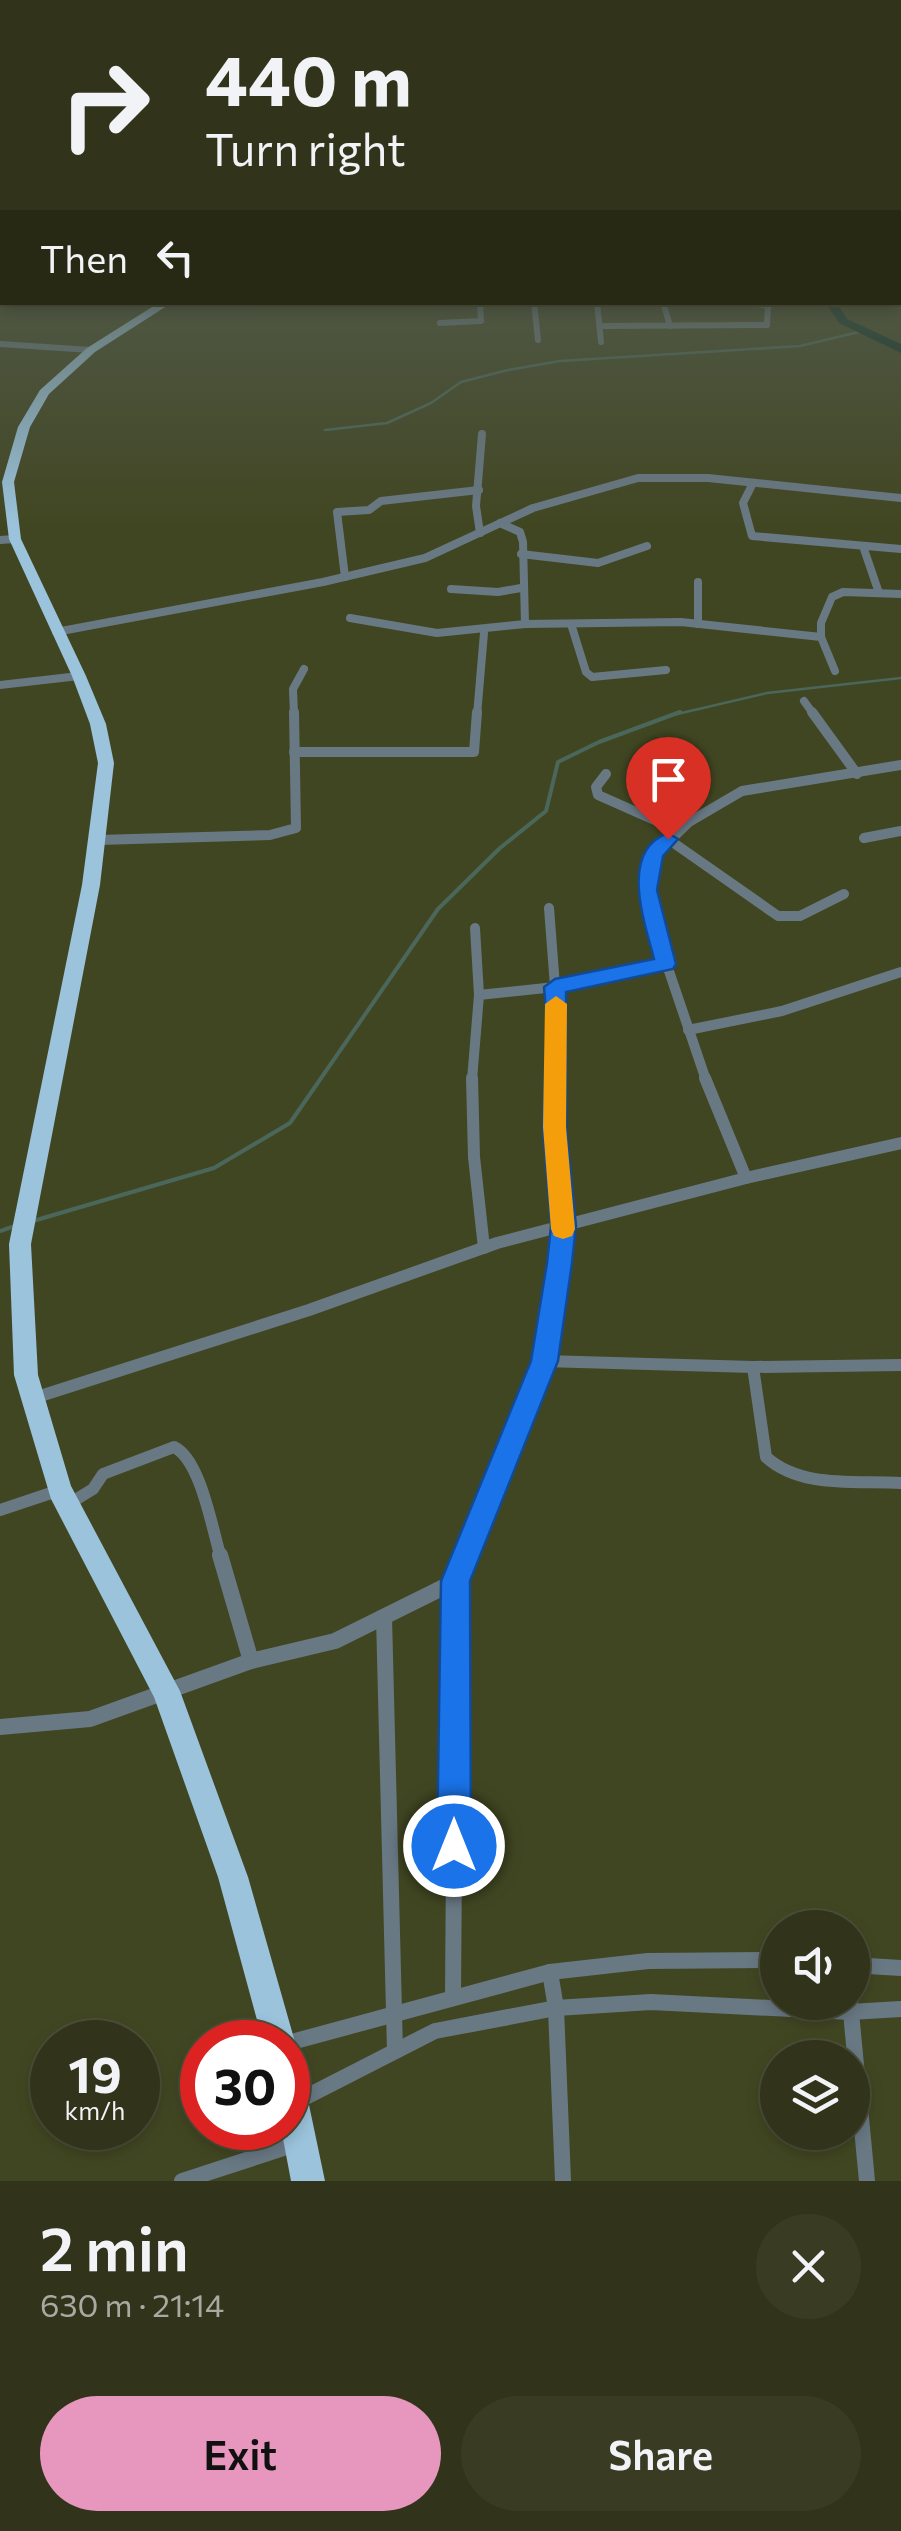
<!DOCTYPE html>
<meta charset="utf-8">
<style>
body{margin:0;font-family:Commissioner,sans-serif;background:#393c23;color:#f1f3f6;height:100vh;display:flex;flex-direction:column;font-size:38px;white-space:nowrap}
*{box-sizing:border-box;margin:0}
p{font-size:32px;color:#a8aaa2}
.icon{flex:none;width:55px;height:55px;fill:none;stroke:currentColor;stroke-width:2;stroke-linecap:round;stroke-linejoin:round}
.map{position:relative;height:2181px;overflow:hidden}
.details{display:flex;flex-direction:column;background:#31341a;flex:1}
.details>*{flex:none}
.hud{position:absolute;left:0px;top:0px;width:902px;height:305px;box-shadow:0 5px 15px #0003,0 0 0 2px #4c4f39;background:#31341a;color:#f1f3f6;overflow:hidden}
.fabs{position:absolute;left:760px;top:1910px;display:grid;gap:20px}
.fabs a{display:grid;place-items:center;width:110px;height:110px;border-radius:50%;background:#31341a;box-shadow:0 5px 15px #0003,0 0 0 2px #4c4f39;font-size:50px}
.speed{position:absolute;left:30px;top:2020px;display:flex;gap:20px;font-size:50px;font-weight:700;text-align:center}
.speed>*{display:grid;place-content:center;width:130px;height:130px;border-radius:50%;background:#31341a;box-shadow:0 5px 15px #0003,0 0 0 2px #4c4f39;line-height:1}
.speed small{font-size:25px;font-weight:400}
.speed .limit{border:15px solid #d22;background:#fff;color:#111}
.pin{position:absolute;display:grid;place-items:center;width:85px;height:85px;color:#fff;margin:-102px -42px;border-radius:50% 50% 50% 0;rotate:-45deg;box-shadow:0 0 10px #0007}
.pin .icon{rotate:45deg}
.me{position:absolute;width:110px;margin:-55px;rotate:0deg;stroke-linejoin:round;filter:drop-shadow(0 0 8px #0008)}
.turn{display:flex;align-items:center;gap:35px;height:210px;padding:0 40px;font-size:45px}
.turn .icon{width:130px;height:130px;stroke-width:2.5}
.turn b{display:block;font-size:70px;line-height:85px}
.then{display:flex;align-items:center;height:95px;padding:0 40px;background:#0003;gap:20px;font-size:38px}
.round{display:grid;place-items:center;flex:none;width:105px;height:105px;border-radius:52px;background:#393c23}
.head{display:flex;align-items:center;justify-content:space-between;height:170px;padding:0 40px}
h1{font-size:60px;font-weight:600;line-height:75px}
.action{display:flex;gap:20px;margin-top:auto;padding:20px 40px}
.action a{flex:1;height:115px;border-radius:60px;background:#e797bd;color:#111;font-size:40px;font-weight:600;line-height:115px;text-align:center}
.action a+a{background:#393c23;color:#f1f3f6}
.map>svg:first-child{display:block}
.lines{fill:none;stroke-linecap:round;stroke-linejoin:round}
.stream-far1{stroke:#4b675b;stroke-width:2.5}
.stream{stroke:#4b675b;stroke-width:4}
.river{fill:#082f26;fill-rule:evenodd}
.street-far4{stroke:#697984;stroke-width:6}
.street-far3{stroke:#697984;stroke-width:8}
.street-far2{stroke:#697984;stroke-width:10}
.street-far1{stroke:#697984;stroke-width:12}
.street{stroke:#697984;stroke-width:16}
.highway{fill:#9bc3dc;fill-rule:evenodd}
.route{fill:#1a73e8;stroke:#114b97;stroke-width:2.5}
.slow{fill:#f59e0b}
</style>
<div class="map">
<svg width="901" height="2181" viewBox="0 0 901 2181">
<rect width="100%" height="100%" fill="#414622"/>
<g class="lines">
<g class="stream-far1">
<path d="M325 430 387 423 431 403 461 382 508 370 560 361 800 346 863 331"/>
<path d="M673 715 767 693 901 678"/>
</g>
<g class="stream">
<path d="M33 1221 214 1168 290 1123 438 909 500 848 546 811 558 762 599 742 680 712"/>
<path d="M0 1231 15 1226"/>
</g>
<g class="river">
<rect x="900" y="222" width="1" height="6"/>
<rect x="900" y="274" width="1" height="6"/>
<path d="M825 302H836L847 319 901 344V353L839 323Z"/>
</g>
<g class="street-far4">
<path d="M534 302 538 340"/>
<path d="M597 302 601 342"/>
<path d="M663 302 670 326"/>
<path d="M440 323 481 321 480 302"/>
<path d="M602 326 767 325 768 306 750 302"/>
<path d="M0 344 91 350"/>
</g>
<g class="street-far3">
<path d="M753 483 743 503 752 536 901 549"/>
<path d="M500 523 520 532 523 542 525 624 681 622 821 637V623L832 597 843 592 901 594"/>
<path d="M480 533 476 506 482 434"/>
<path d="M0 540 15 539"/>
<path d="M864 549 879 593"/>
<path d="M521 554 598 563 647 546"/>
<path d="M345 577 337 512 369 510 381 501 479 490"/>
<path d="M698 582V624"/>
<path d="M451 589 498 592 521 588"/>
<path d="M350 618 437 633 525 624"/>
<path d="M571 624 586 672 592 677 666 670"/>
<path d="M56 632 323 582 425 558 533 508 638 478H708L901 498"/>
<path d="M821 637 835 671"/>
<path d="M0 685 79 676"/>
<path d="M804 701 814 715"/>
<path d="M294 715 293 689 304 669"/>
<path d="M477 715 484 633"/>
</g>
<g class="street-far2">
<path d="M812 712 857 774"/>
<path d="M294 752H474L477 712"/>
<path d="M606 774 596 787 598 795 677 830"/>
<path d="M864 838 901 831"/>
<path d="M668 839 778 916H800L844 894"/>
<path d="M98 840 270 835 296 828 294 712"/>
<path d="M549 908 558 1025 556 1080"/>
<path d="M479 995 555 987 666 964"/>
<path d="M688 1030 782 1011 901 972"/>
<path d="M472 1080 479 995 475 928"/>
<path d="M706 1080 655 930 648 893 649 866 654 856 689 822 742 791 901 765"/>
</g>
<g class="street-far1">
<path d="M472 1078 474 1157 484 1248"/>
<path d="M705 1078 746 1178"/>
<path d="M544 1361 753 1367 901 1365"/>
<path d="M753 1367 766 1457C801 1489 857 1480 901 1483"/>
<path d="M34 1398 309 1310 497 1243 746 1178 901 1143"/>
<path d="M67 1505 93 1489 103 1474 174 1447C201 1460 212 1529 221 1558"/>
<path d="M0 1510 60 1490"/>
<path d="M465 1558 544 1361 563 1226 554 1127 556 1078"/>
</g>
<g class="street">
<path d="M220 1555 251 1661"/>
<path d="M384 1617 395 2051"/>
<path d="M0 1727 90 1719 251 1661 335 1641 456 1581"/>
<path d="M852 1965 901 1968"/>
<path d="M550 1972 556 2008 563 2181"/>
<path d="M453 1997 456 1581 466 1555"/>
<path d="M850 2002 867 2181"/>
<path d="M288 2043 550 1972 648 1961 778 1960"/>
<path d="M296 2102 435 2031 556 2008 651 2002 850 2012 901 2009"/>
<path d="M182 2181 296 2144"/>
</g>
<g class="highway">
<path d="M2 230V238L0 239V231Z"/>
<path d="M160 302H173L95 352 49 394 30 427 14 482 21 539 86 676 106 724 114 763 100 885 31 1244 38 1375 71 1486 180 1691 248 1877 295 2042 288 2055V2042H263L218 1877 154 1697 51 1499 14 1375 9 1244 82 885 98 763 90 724 72 676 9 539 2 482 18 427 40 390 87 348Z"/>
<path d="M288 2065 300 2069 304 2081 325 2181H291L281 2128H288Z"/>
</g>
</g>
<linearGradient id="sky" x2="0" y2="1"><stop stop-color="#242613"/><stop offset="0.42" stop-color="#545d4f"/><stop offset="1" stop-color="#545d4f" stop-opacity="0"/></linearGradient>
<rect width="901" height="526" fill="url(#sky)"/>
<path class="route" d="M668 833 678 839 663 856 657 890 676 964 673 969 566 992V1127L576 1226 572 1263 558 1361 470 1581 471 1846 466 1858 454 1863 442 1858 437 1846 441 1581 531 1361 547 1263 551 1226 543 1127 547 1025 544 987 555 979 654 959C645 923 618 851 668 833Z"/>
<path class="slow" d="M556 996 567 1004 566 1127 575 1229 572 1236 563 1239 554 1236 551 1229 543 1127 545 1004Z"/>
</svg>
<div class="fabs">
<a><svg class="icon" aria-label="sound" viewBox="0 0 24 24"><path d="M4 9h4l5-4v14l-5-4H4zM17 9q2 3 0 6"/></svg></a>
<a><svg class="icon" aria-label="layers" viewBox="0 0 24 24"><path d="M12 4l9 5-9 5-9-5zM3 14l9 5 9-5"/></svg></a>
</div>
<div class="speed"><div>19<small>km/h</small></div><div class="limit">30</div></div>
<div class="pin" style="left:668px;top:839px;background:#d93025"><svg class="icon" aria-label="arrive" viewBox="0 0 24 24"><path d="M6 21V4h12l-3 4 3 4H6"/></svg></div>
<svg class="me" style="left:454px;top:1846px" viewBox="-20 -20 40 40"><circle r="17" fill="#1a73e8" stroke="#fff" stroke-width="3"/><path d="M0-11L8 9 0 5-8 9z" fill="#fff"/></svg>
<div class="hud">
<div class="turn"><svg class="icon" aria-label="right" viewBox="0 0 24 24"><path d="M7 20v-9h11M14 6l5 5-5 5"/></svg><div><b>440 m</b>Turn right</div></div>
<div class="then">Then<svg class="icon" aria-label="left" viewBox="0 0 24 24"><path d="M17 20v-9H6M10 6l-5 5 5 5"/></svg></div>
</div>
</div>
<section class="details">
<div class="head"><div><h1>2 min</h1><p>630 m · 21:14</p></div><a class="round"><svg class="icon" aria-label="close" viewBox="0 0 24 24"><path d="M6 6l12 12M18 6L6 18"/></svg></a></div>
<div class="action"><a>Exit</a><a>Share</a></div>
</section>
